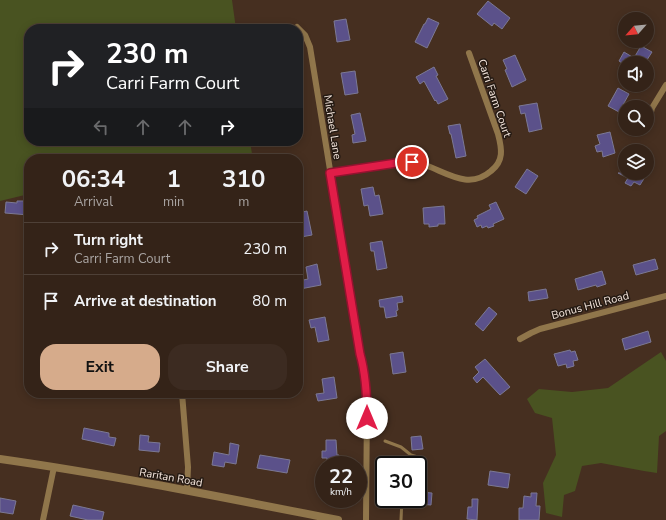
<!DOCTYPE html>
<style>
body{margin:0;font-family:"Nunito Sans",sans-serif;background:#3c2b21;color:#f1f3f6;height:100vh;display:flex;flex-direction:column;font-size:15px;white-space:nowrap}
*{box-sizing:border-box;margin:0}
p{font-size:13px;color:#a9a4a2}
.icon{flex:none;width:22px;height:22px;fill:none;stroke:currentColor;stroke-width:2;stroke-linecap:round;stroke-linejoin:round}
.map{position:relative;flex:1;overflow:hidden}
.sheet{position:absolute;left:24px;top:154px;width:279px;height:244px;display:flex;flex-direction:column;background:#342318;border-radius:16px;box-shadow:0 2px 10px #0003,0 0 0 1px #4e4037}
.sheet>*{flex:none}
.hud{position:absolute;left:24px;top:24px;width:279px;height:122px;border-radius:16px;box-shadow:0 2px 10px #0003,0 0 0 1px #4e4037;background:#202124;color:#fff;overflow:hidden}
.needle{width:26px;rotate:243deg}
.controls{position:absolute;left:618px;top:12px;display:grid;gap:8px}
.controls a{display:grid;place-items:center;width:36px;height:36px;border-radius:50%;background:#342318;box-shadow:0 2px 10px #0003,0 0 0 1px #4e4037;font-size:20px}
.speed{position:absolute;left:315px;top:456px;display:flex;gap:8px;font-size:20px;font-weight:700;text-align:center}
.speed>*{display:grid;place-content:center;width:52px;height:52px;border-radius:50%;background:#342318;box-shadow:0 2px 10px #0003,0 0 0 1px #4e4037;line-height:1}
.speed small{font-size:10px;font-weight:400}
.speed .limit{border:2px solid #111;border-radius:6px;background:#fff;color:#111}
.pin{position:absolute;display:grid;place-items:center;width:34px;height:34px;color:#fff;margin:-17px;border:2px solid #fff;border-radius:50%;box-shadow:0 1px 4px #0007}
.me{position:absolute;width:44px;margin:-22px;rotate:0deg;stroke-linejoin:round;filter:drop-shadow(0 0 3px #0008)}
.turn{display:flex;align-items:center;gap:14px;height:84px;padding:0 16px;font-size:18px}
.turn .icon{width:52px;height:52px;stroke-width:2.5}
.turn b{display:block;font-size:28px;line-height:34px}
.lanes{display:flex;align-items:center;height:38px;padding:0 16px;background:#0003;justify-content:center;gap:20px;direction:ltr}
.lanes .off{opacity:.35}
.eta{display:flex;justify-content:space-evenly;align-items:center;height:68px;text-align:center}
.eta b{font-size:24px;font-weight:700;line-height:28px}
.button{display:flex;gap:8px;margin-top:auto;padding:8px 16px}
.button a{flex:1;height:46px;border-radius:16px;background:#d6ab8b;color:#111;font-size:16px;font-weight:700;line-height:46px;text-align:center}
.button a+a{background:#3c2b21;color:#f1f3f6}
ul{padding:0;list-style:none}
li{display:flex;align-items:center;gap:12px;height:52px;padding:0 16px;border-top:1px solid #4e4037}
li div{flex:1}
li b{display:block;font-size:15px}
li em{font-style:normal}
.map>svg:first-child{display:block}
.green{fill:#495321}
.building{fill:#5b518a;stroke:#7c7994}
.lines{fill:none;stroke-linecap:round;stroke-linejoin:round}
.service{stroke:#90764b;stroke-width:3}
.minor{stroke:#90764b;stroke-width:6}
.tertiary{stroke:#90764b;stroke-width:8}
.route-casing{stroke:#92132f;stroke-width:10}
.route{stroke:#e11d48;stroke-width:7}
.labels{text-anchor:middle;stroke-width:3;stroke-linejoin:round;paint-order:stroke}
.street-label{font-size:11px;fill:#f5e6dd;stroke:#241a13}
</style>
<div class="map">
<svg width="666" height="520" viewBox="0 0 666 520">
<rect width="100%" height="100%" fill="#462f20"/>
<g class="green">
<path d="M0 0H232L236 29H29V141H250L252 154 218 159H29V194L0 201Z"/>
<path d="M661 352 666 361V431L659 436 657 473 644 471 601 463 582 466 575 491 564 495 562 517 546 513 543 483 556 455 552 418 535 413 527 399 539 389 572 392 608 388Z"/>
</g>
<g class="building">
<path d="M488 1 510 18 502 29 494 23 492 26 477 14Z"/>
<path d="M428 18 439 23 427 48 415 42 424 24H425Z"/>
<path d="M346 19 350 40 337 42 334 21Z"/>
<path d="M641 46 652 52 645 63H622L619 61 624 52 634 58Z"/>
<path d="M515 55 526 80 512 87 505 70 507 69 503 60Z"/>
<path d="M434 67 438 75 436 76 448 99 438 104 436 100 435 101 424 81 420 84 416 77Z"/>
<path d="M355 71 358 93 345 95 341 73Z"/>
<path d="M618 88 629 94 619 112 608 106Z"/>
<path d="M537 103 542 129 529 132 525 113 521 114 519 106Z"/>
<path d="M360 113 366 141 353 143 352 135 355 134 351 115Z"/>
<path d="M460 124 466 156 456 158 451 134H450L448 126Z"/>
<path d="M610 132 615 153 603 157 602 151 597 152 595 146 600 144 597 135Z"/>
<path d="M527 169 538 176 526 194 515 187Z"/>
<path d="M618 173H638L645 177 640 185 634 182 631 186 625 183 628 178Z"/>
<path d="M373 187 375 196 379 195 383 214 370 216 368 205 364 206 361 189Z"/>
<path d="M17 201H29V215L5 213 6 202 17 203Z"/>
<path d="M496 202 504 219 493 224 494 226 488 228 487 226 482 228 481 225 477 227 474 220 478 218 477 216 491 209 489 205Z"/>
<path d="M444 206 445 224H438V226L429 227V224H424L423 208Z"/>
<path d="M307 211 312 235 301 237 299 227H298V213Z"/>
<path d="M382 241 387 268 377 270 374 251H371L370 243Z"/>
<path d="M655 259 658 269 636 275 633 265Z"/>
<path d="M317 264 321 285 300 289 299 281 308 279 306 267Z"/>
<path d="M602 271 606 284 597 287 596 285 578 290 575 279Z"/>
<path d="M546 289 548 298 529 301 528 292Z"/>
<path d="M402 296 403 302 397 303 398 310 396 311 397 316 386 318 384 307H380L379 300Z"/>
<path d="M489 307 497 314 483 331 475 324Z"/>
<path d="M325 317 329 340 318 342 315 327 311 328 309 320Z"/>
<path d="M648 331 651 342 625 350 622 339Z"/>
<path d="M570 350 571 352 575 351 578 360 573 361 574 366 567 368 566 364 558 366 554 354Z"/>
<path d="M403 352 406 372 393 374 390 354Z"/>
<path d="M485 359 510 387 500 395 483 377 477 383 473 378 479 372 475 367Z"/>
<path d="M334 377 337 398 318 401 316 394 324 393 322 379Z"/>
<path d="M84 428 109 433V437L116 438 114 446 82 439Z"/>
<path d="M140 435 149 436 148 442 160 443 159 452 139 450Z"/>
<path d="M421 436 423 449 412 450 411 437Z"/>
<path d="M326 440H336L337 455H339V462H327V458H322V451H326Z"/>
<path d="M230 443 239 445 236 464 225 462 224 467 212 465 214 452 229 455Z"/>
<path d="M260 455 290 460 287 473 257 468Z"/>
<path d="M490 471 510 474 508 488 488 485Z"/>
<path d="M420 492 432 493 431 505 418 504V495H420Z"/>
<path d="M531 493H537L536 506H540L539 520H519V508H523L524 496 531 497Z"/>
<path d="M0 498 16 501 13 514 0 512Z"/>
<path d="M472 499H478L477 520 467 519 468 507H472Z"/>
<path d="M73 505 104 512 102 520H88L70 516Z"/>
</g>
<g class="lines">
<g class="service">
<path d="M385 441 401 447 411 455 421 458 420 467 418 469"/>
<path d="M401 520 402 499"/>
</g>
<g class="minor">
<path d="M297 27 305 35 310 47 360 354C365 370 367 386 367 404L366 520"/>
<path d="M648 124 652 108 666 85"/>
<path d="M330 173 403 162C410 162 416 162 422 164 445 171 468 191 491 171 504 161 502 149 498 134L469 53"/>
<path d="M520 339 531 333 540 329 666 296"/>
<path d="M182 393 188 467 187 491"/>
<path d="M43 520 54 467"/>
</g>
<path class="tertiary" d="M0 459C113 475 226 498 338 520"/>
</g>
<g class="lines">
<defs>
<path id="route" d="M367 418C367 396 366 375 360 354L330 173 403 162H412"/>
</defs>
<use href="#route" class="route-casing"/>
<use href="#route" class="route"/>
</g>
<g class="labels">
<g class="street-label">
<text transform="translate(495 98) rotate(71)" y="4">Carri Farm Court</text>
<text transform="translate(333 127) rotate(81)" y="4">Michael Lane</text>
<text transform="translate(590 305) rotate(-15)" y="4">Bonus Hill Road</text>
<text transform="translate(171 477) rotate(10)" y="4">Raritan Road</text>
</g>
</g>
</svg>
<div class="controls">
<a><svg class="needle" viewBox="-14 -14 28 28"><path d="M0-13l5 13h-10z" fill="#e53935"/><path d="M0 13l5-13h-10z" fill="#a9a4a2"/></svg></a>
<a><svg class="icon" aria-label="sound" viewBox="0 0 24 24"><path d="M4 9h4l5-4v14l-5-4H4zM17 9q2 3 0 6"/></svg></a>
<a><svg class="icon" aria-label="search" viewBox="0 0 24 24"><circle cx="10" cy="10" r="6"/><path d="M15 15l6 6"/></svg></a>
<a><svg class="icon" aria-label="layers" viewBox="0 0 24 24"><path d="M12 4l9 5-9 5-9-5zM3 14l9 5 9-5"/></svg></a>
</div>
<div class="speed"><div>22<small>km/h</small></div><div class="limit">30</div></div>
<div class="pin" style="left:412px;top:162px;background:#d93025"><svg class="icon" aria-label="arrive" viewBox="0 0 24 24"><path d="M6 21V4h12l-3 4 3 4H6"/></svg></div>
<svg class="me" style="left:367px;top:418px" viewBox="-20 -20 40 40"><circle r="19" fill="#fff"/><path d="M0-13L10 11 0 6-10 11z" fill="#e11d48"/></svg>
<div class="hud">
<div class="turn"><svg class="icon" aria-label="right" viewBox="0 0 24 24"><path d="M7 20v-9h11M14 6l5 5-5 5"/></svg><div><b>230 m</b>Carri Farm Court</div></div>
<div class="lanes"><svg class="icon off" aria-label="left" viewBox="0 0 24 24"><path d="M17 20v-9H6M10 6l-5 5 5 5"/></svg><svg class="icon off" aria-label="ahead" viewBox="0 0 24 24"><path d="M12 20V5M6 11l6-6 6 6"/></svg><svg class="icon off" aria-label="ahead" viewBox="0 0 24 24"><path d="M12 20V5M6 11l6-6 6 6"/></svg><svg class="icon" aria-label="right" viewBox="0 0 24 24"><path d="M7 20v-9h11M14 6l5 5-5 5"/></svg></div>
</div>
<section class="sheet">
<div class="eta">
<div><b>06:34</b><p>Arrival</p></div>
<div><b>1</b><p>min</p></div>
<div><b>310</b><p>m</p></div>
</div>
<ul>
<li><svg class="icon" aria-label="right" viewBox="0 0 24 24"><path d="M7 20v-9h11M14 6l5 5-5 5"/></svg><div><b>Turn right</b><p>Carri Farm Court</p></div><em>230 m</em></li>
<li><svg class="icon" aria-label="arrive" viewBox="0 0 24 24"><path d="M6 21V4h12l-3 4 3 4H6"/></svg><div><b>Arrive at destination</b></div><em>80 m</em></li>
</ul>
<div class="button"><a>Exit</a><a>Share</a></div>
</section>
</div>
